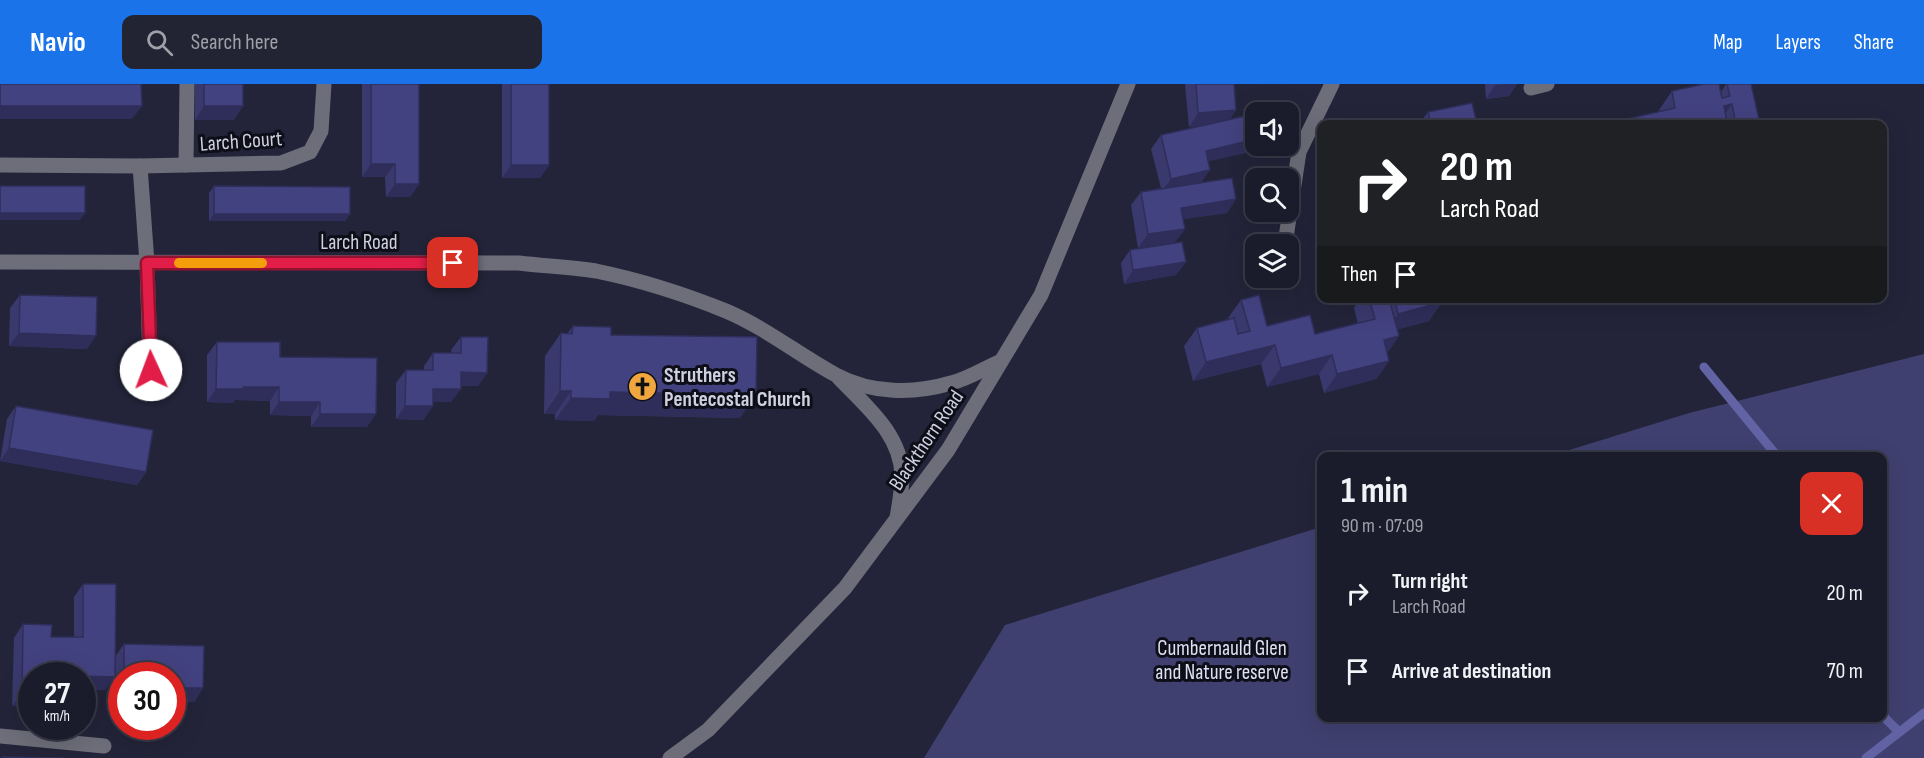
<!DOCTYPE html>
<meta charset="utf-8">
<style>
body{margin:0;font-family:"Sofia Sans Condensed",sans-serif;background:#232433;color:#f1f3f6;height:100vh;display:flex;flex-direction:column;font-size:22px;white-space:nowrap}
*{box-sizing:border-box;margin:0}
p{font-size:20px;color:#9fa1a9}
.icon{flex:none;width:33px;height:33px;fill:none;stroke:currentColor;stroke-width:2;stroke-linecap:round;stroke-linejoin:round}
.map{position:relative;flex:1;overflow:hidden}
.sheet{position:absolute;left:1317px;top:368px;width:570px;height:270px;display:flex;flex-direction:column;background:#1a1b2b;border-radius:12px;box-shadow:0 6px 24px #0002,0 0 0 2px #383947}
.sheet>*{flex:none}
.hud{position:absolute;left:1317px;top:36px;width:570px;height:183px;border-radius:12px;box-shadow:0 6px 24px #0002,0 0 0 2px #383947;background:#202124;color:#fff;overflow:hidden}
.fabs{position:absolute;left:1245px;top:18px;display:grid;gap:12px}
.fabs a{display:grid;place-items:center;width:54px;height:54px;border-radius:12px;background:#1a1b2b;box-shadow:0 6px 24px #0002,0 0 0 2px #383947;font-size:30px}
.speed{position:absolute;left:18px;top:578px;display:flex;gap:12px;font-size:30px;font-weight:700;text-align:center}
.speed>*{display:grid;place-content:center;width:78px;height:78px;border-radius:50%;background:#1a1b2b;box-shadow:0 6px 24px #0002,0 0 0 2px #383947;line-height:1}
.speed small{font-size:15px;font-weight:400}
.speed .limit{border:9px solid #d22;background:#fff;color:#111}
.pin{position:absolute;display:grid;place-items:center;width:51px;height:51px;color:#fff;margin:-26px;border-radius:12px;box-shadow:0 3px 9px #0006}
.me{position:absolute;width:66px;margin:-33px;rotate:358deg;stroke-linejoin:round;filter:drop-shadow(0 0 4px #0008)}
.turn{display:flex;align-items:center;gap:21px;height:126px;padding:0 24px;font-size:27px}
.turn .icon{width:78px;height:78px;stroke-width:2.5}
.turn b{display:block;font-size:42px;line-height:51px}
.then{display:flex;align-items:center;height:57px;padding:0 24px;background:#0003;gap:12px;font-size:22px}
.round{display:grid;place-items:center;flex:none;width:63px;height:63px;border-radius:12px;background:#232433}
.headline{display:flex;align-items:center;justify-content:space-between;height:102px;padding:0 24px}
h1{font-size:36px;font-weight:700;line-height:45px}
ul{padding:0;list-style:none}
li{display:flex;align-items:center;gap:18px;height:78px;padding:0 24px}
li div{flex:1}
li b{display:block;font-size:22px}
li em{font-style:normal}
header{display:flex;align-items:center;gap:36px;box-sizing:border-box;height:84px;padding:0 30px;background:#1a73e8;color:#fff}
header strong{font-size:28px}
nav{display:flex;gap:33px;margin-inline-start:auto;font-size:21px}
.search{width:420px;height:54px;background:#232433;display:flex;align-items:center;gap:15px;box-sizing:border-box;padding:0 21px;border-radius:12px;color:#9fa1a9;font-size:22px}
.map>svg:first-child{display:block}
.green{fill:#3f406f}
.lines{fill:none;stroke-linecap:round;stroke-linejoin:round}
.stream{stroke:#6263a4;stroke-width:9}
.minor{stroke:#6d6e79;stroke-width:15}
.wall{fill:#3a396e}
.shaded-wall{fill:#2f2e5a}
.building{fill:#434280;stroke:#2f2e5a;stroke-width:1.5}
.route-casing{stroke:#92132f;stroke-width:15}
.route{stroke:#e11d48;stroke-width:10}
.slow{stroke:#f59e0b;stroke-width:10}
.labels{text-anchor:middle;stroke-width:6;stroke-linejoin:round;paint-order:stroke}
.street-label{font-size:21px;fill:#d0d1e0;stroke:#0e0e18}
.poi-label{font-size:21px;font-weight:bold;fill:#d0d1e0;stroke:#0e0e18;text-anchor:start}
.park-label{font-size:21px;fill:#dee0f3;stroke:#0e0e18}
</style>
<header>
<strong>Navio</strong>
<div class="search"><svg class="icon" aria-label="search" viewBox="0 0 24 24"><circle cx="10" cy="10" r="6"/><path d="M15 15l6 6"/></svg>Search here</div>
<nav><a>Map</a><a>Layers</a><a>Share</a></nav>
</header>
<div class="map">
<svg width="1924" height="674" viewBox="0 0 1924 674">
<rect width="100%" height="100%" fill="#232439"/>
<path class="green" d="M1924 270V674H924L1005 541 1321 443 1322 633H1882V372H1550L1689 329Z"/>
<g class="lines">
<g class="stream">
<path d="M1704 283 1777 372"/>
<path d="M1882 631 1899 648"/>
<path d="M1866 674 1924 629"/>
</g>
<g class="minor">
<path d="M1531 4 1547 0"/>
<path d="M0 81 140 82 281 79 310 68 321 47 324 0"/>
<path d="M186 81 187 0"/>
<path d="M140 82 147 179 151 308"/>
<path d="M1285 160 1299 68 1332 0"/>
<path d="M0 178 519 179C544 182 570 183 596 187 640 196 684 210 726 227 766 244 799 271 836 291 872 310 914 310 951 299 968 295 985 284 1001 277"/>
<path d="M839 294C866 322 902 351 902 393 902 407 899 421 897 434"/>
<path d="M0 652 104 662"/>
<path d="M670 674 708 646 845 504 948 366 1041 211 1128 0"/>
</g>
</g>
<g class="wall">
<path d="M195 0H243L234 36H195Z"/>
<path d="M362 0H419V100L410 113H386L385 93H362Z"/>
<path d="M502 0H549V81L540 94H502Z"/>
<path d="M1186 0H1234L1236 26 1229 36 1250 68 1208 77 1201 98 1236 115 1227 129 1183 135 1185 145 1175 158 1138 164 1131 121 1141 108 1161 104 1151 65 1161 51 1204 41 1189 43 1185 1Z"/>
<path d="M1485 0H1517L1509 12 1486 15Z"/>
<path d="M1726 0H1751L1760 40H1620L1623 36 1659 28V26L1672 7 1721 8Z"/>
<path d="M1428 28 1477 40H1419Z"/>
<path d="M214 102 350 130 345 137H209V109Z"/>
<path d="M1130 166 1176 191 1124 200 1121 179Z"/>
<path d="M20 211 87 265 9 262 10 224Z"/>
<path d="M1360 214H1441L1442 218 1429 237 1398 245 1399 252 1387 269 1389 277 1376 295 1324 309 1319 290 1267 303 1261 280 1193 297 1184 262 1197 244 1229 235 1228 234 1241 216 1267 242 1315 250 1358 240 1354 224Z"/>
<path d="M573 242 611 251 740 334 598 331 594 337 555 336V330H544L545 272 561 249 567 250Z"/>
<path d="M461 253 487 289 478 302H461L451 318H433V322L423 336 396 335V299L406 286H424V282L433 269H452L451 266Z"/>
<path d="M217 258 280 273 367 343H311V332L270 331V317L235 316 233 319 207 318V271Z"/>
<path d="M16 322 146 388 137 401 0 377 7 335Z"/>
<path d="M83 500H116L115 573 124 560 204 562 203 604 194 618 172 617V591H122V617L114 616V593L105 606 82 605V591H32V623L12 622 14 554 23 540 52 541 51 553H74V513Z"/>
</g>
<g class="shaded-wall">
<path d="M1506 0H1517L1509 12 1486 15 1495 1Z"/>
<path d="M1732 20 1719 39 1724 22Z"/>
<path d="M0 22H142L132 35H0Z"/>
<path d="M204 22H243L234 36H195Z"/>
<path d="M1236 26 1226 39 1189 43 1198 29Z"/>
<path d="M1256 55V60L1250 68 1196 80 1206 67Z"/>
<path d="M371 80H395L385 93H362Z"/>
<path d="M511 81H549L540 94H502Z"/>
<path d="M1210 86 1201 99 1161 108 1171 95Z"/>
<path d="M395 100H419L410 113H386Z"/>
<path d="M1236 115 1227 129 1172 137 1181 124Z"/>
<path d="M0 129H85L80 136H0Z"/>
<path d="M214 130H350L345 137H209Z"/>
<path d="M1185 145 1175 158 1138 164 1148 150Z"/>
<path d="M1186 178 1176 191 1124 200 1133 186Z"/>
<path d="M1442 218 1429 237 1385 249 1398 230Z"/>
<path d="M19 249 96 252 87 265 9 262Z"/>
<path d="M1399 252 1386 271 1384 256Z"/>
<path d="M1275 261 1261 280 1193 297 1206 278Z"/>
<path d="M1332 271 1319 290 1267 303 1281 284Z"/>
<path d="M1389 277 1376 295 1324 309 1337 290Z"/>
<path d="M461 288 487 289 478 302H452Z"/>
<path d="M243 303H279L270 317 235 316 233 319 207 318 216 305Z"/>
<path d="M433 305H461L451 318H424Z"/>
<path d="M560 307H571L555 330H544Z"/>
<path d="M610 308 756 311 740 334 598 331 594 337 555 336 571 314Z"/>
<path d="M279 318H320L311 332 270 331Z"/>
<path d="M405 322H433L423 336 396 335Z"/>
<path d="M320 330H376L367 343H311Z"/>
<path d="M9 364 146 388 137 401 0 377Z"/>
<path d="M82 592 115 593 105 606 82 605Z"/>
<path d="M172 604H203L194 618 172 617Z"/>
<path d="M122 606V617L114 616Z"/>
<path d="M22 609H32V623L12 622Z"/>
</g>
<g class="building">
<path d="M0 0H141L142 22H0Z"/>
<rect x="204" y="0" width="39" height="22"/>
<path d="M371 0H419V100H395V80H371Z"/>
<rect x="511" y="0" width="38" height="81"/>
<path d="M1196 0H1234L1236 26 1198 29Z"/>
<path d="M1704 0H1719L1722 14 1730 12 1727 0H1751L1760 40H1736L1732 20 1724 22 1727 38 1715 40H1624L1623 36 1675 24 1672 7Z"/>
<path d="M1472 19 1477 40H1431L1428 28Z"/>
<path d="M1254 30 1256 38V55L1206 67 1210 86 1171 95 1161 51Z"/>
<path d="M1232 94 1236 115 1181 124 1185 145 1148 150 1141 108Z"/>
<rect x="0" y="102" width="85" height="27"/>
<path d="M214 102 350 103V130H214Z"/>
<path d="M1182 158 1186 178 1133 186 1130 166Z"/>
<path d="M20 211 97 213 96 252 19 249Z"/>
<path d="M1259 211 1267 242 1310 231 1315 250 1375 235 1369 214H1441L1442 218 1398 230 1395 217 1390 218 1399 252 1384 256 1389 277 1337 290 1332 271 1281 284 1275 261 1206 278 1197 244 1234 234 1238 250 1250 247 1241 216Z"/>
<path d="M573 242 611 243V251L757 253 756 311 610 308V315L571 314V307H560L561 249 572 250Z"/>
<path d="M461 253H488L487 289 461 288V305H433V322H405L406 286H433V269H461Z"/>
<path d="M217 258H280V273L377 274 376 330H320V318H279V303H243V305H216Z"/>
<path d="M16 322 153 346 146 388 9 364Z"/>
<path d="M83 500H116L115 593 82 592V591H32V609H22L23 540 52 541 51 553H83Z"/>
<path d="M124 560 204 562 203 604H172V591H124Z"/>
<path d="M2 673 64 674H2Z"/>
</g>
<g class="lines">
<defs>
<path id="route" d="M151 286 147 179H453"/>
</defs>
<use href="#route" class="route-casing"/>
<use href="#route" class="route"/>
<path class="slow" d="M179 179H262"/>
</g>
<defs>
<symbol id="church-disc" viewBox="-11 -11 22 22"><circle r="9.5" fill="#f0a63e" stroke="#0e0e18"/><path d="M-1.2-6h2.4v3.5h3.3v2.4h-3.3V6h-2.4V-.1h-3.3v-2.4h3.3Z" fill="#111"/></symbol>
</defs>
<g fill-rule="evenodd">
<use href="#church-disc" x="626" y="286" width="33" height="33"/>
</g>
<g class="labels">
<g class="street-label">
<text transform="translate(241 57) rotate(-4)" y="7">Larch Court</text>
<text x="359" y="165">Larch Road</text>
<text transform="translate(926 356) rotate(-56)" y="7">Blackthorn Road</text>
</g>
<g class="poi-label">
<text x="664" y="298">Struthers<tspan x="664" dy="24">Pentecostal Church</tspan></text>
</g>
<g class="park-label">
<text x="1222" y="571">Cumbernauld Glen<tspan x="1222" dy="24">and Nature reserve</tspan></text>
</g>
</g>
</svg>
<div class="fabs">
<a><svg class="icon" aria-label="sound" viewBox="0 0 24 24"><path d="M4 9h4l5-4v14l-5-4H4zM17 9q2 3 0 6"/></svg></a>
<a><svg class="icon" aria-label="search" viewBox="0 0 24 24"><circle cx="10" cy="10" r="6"/><path d="M15 15l6 6"/></svg></a>
<a><svg class="icon" aria-label="layers" viewBox="0 0 24 24"><path d="M12 4l9 5-9 5-9-5zM3 14l9 5 9-5"/></svg></a>
</div>
<div class="speed"><div>27<small>km/h</small></div><div class="limit">30</div></div>
<div class="pin" style="left:453px;top:179px;background:#d93025"><svg class="icon" aria-label="arrive" viewBox="0 0 24 24"><path d="M6 21V4h12l-3 4 3 4H6"/></svg></div>
<svg class="me" style="left:151px;top:286px" viewBox="-20 -20 40 40"><circle r="19" fill="#fff"/><path d="M0-13L10 11 0 6-10 11z" fill="#e11d48"/></svg>
<div class="hud">
<div class="turn"><svg class="icon" aria-label="right" viewBox="0 0 24 24"><path d="M7 20v-9h11M14 6l5 5-5 5"/></svg><div><b>20 m</b>Larch Road</div></div>
<div class="then">Then<svg class="icon" aria-label="arrive" viewBox="0 0 24 24"><path d="M6 21V4h12l-3 4 3 4H6"/></svg></div>
</div>
<section class="sheet">
<div class="headline"><div><h1>1 min</h1><p>90 m · 07:09</p></div><a class="round" style="background:#d93025;color:#fff"><svg class="icon" aria-label="close" viewBox="0 0 24 24"><path d="M6 6l12 12M18 6L6 18"/></svg></a></div>
<ul>
<li><svg class="icon" aria-label="right" viewBox="0 0 24 24"><path d="M7 20v-9h11M14 6l5 5-5 5"/></svg><div><b>Turn right</b><p>Larch Road</p></div><em>20 m</em></li>
<li><svg class="icon" aria-label="arrive" viewBox="0 0 24 24"><path d="M6 21V4h12l-3 4 3 4H6"/></svg><div><b>Arrive at destination</b></div><em>70 m</em></li>
</ul>
</section>
</div>
